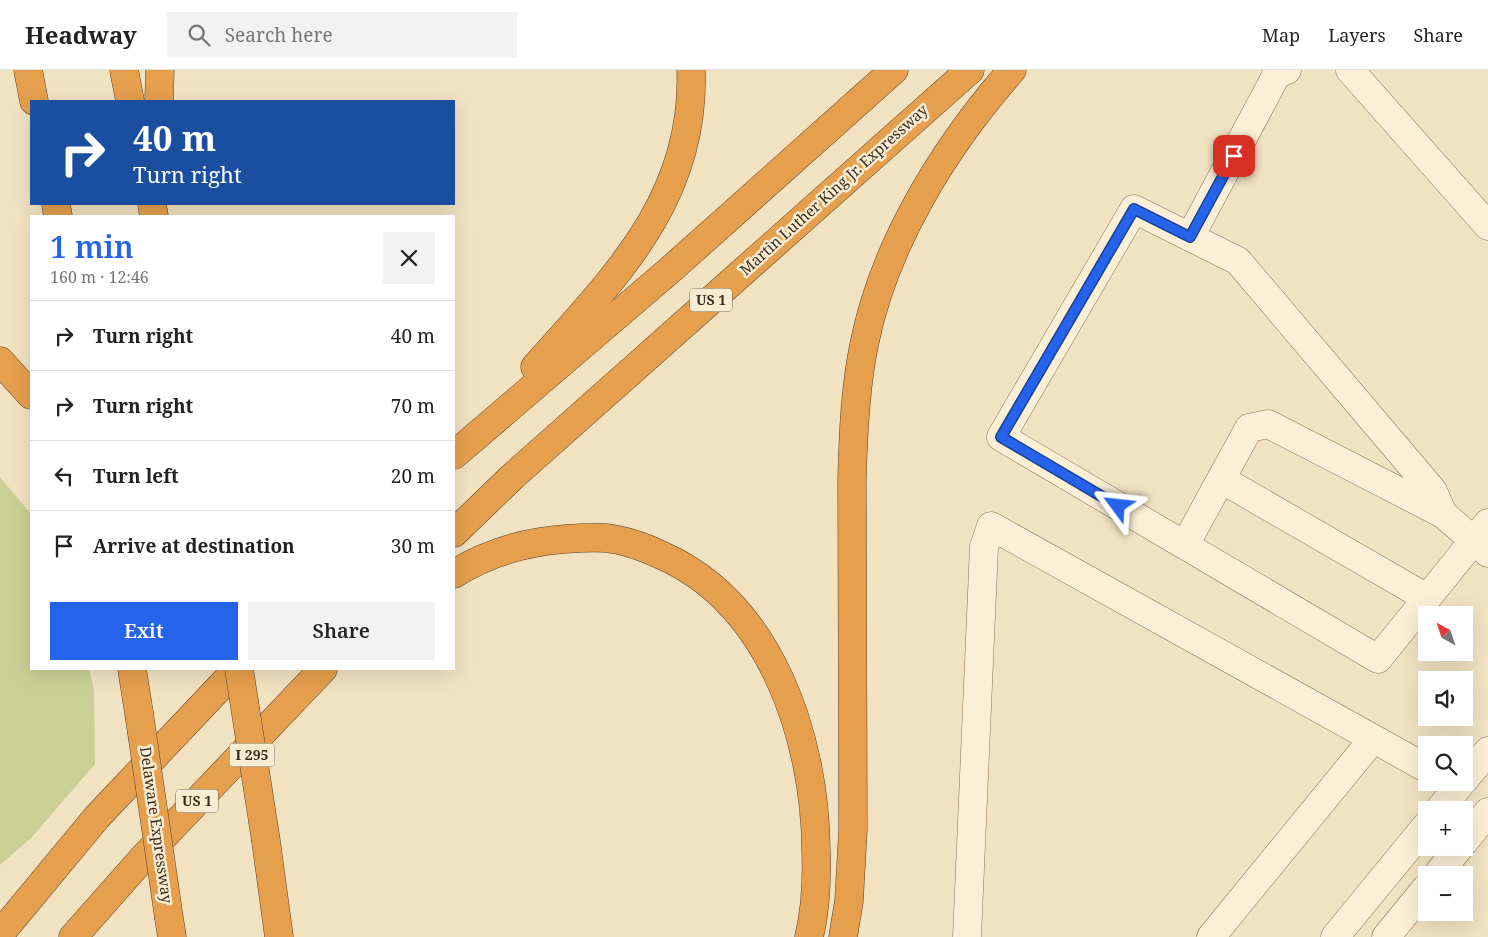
<!DOCTYPE html>
<meta charset="utf-8">
<style>
body{margin:0;font-family:"Noto Serif",serif;background:#f2f2f2;color:#222;height:100vh;display:flex;flex-direction:column;font-size:19px;white-space:nowrap}
*{box-sizing:border-box;margin:0}
p{font-size:16px;color:#767676}
.icon{flex:none;width:28px;height:28px;fill:none;stroke:currentColor;stroke-width:2;stroke-linecap:round;stroke-linejoin:round}
.map{position:relative;flex:1;overflow:hidden}
.details{position:absolute;left:30px;top:145px;width:425px;height:455px;display:flex;flex-direction:column;background:#fff;border-radius:0px;box-shadow:0 5px 20px #0002}
.details>*{flex:none}
.guide{position:absolute;left:30px;top:30px;width:425px;height:105px;border-radius:0px;box-shadow:0 5px 20px #0002;background:#1a4fa0;color:#fff;overflow:hidden}
.needle{width:32px;rotate:320deg}
.buttons{position:absolute;left:1418px;top:536px;display:grid;gap:10px}
.buttons a{display:grid;place-items:center;width:55px;height:55px;border-radius:0px;background:#fff;box-shadow:0 5px 20px #0002;font-size:25px}
.pin{position:absolute;display:grid;place-items:center;width:42px;height:42px;color:#fff;margin:-21px;border-radius:10px;box-shadow:0 2px 8px #0006}
.me{position:absolute;width:55px;margin:-28px;rotate:300deg;stroke-linejoin:round;filter:drop-shadow(0 0 4px #0008)}
.turn{display:flex;align-items:center;gap:18px;height:105px;padding:0 20px;font-size:22px}
.turn .icon{width:65px;height:65px;stroke-width:2.5}
.turn b{display:block;font-size:35px;line-height:42px}
.round{display:grid;place-items:center;flex:none;width:52px;height:52px;border-radius:0px;background:#f2f2f2}
.head{display:flex;align-items:center;justify-content:space-between;height:85px;padding:0 20px}
h1{font-size:30px;font-weight:600;line-height:38px;color:#2563eb}
.action{display:flex;gap:10px;margin-top:auto;padding:10px 20px}
.action a{flex:1;height:58px;border-radius:0px;background:#2563eb;color:#fff;font-size:20px;font-weight:600;line-height:58px;text-align:center}
.action a+a{background:#f2f2f2;color:#222}
ul{padding:0;list-style:none}
li{display:flex;align-items:center;gap:15px;height:70px;padding:0 20px;border-top:1px solid #e0e0e0}
li div{flex:1}
li b{display:block;font-size:19px}
li em{font-style:normal}
header{display:flex;align-items:center;gap:30px;box-sizing:border-box;height:70px;padding:0 25px;background:#fff;border-bottom:1px solid #e0e0e0}
header strong{font-size:24px}
nav{display:flex;gap:28px;margin-inline-start:auto;font-size:18px}
.search{width:350px;height:45px;background:#f2f2f2;display:flex;align-items:center;gap:12px;box-sizing:border-box;padding:0 18px;border-radius:0px;color:#767676;font-size:19px}
.map>svg:first-child{display:block}
.green{fill:#cad095}
.lines{fill:none;stroke-linecap:round;stroke-linejoin:round}
.minor-casing{stroke:#8c7258;stroke-width:29}
.highway-casing{stroke:#59402c;stroke-width:29}
.minor{stroke:#fbefd6;stroke-width:28}
.highway{stroke:#e69f4d;stroke-width:28}
.highway-bridge-casing{stroke:#59402c;stroke-width:29;stroke-linecap:butt}
.highway-bridge{stroke:#e69f4d;stroke-width:28}
.route-casing{stroke:#184099;stroke-width:12}
.route{stroke:#2563eb;stroke-width:9}
.labels{text-anchor:middle;stroke-width:5;stroke-linejoin:round;paint-order:stroke}
.shield{fill:#f8ecd2;stroke:#746553;stroke-width:1}
.shield-label{font-size:14px;font-weight:bold;fill:#3b2b1d}
.street-label{font-size:15px;fill:#3b2b1d;stroke:#f8ecd2}
</style>
<header>
<strong>Headway</strong>
<div class="search"><svg class="icon" aria-label="search" viewBox="0 0 24 24"><circle cx="10" cy="10" r="6"/><path d="M15 15l6 6"/></svg>Search here</div>
<nav><a>Map</a><a>Layers</a><a>Share</a></nav>
</header>
<div class="map">
<svg width="1488" height="867" viewBox="0 0 1488 867">
<rect width="100%" height="100%" fill="#f1e2c2"/>
<path class="green" d="M0 407 31 444V599H89L94 620 95 694 31 768 0 795Z"/>
<g class="lines">
<defs>
<g id="minor">
<path d="M1350 0 1488 156"/>
<path d="M1190 167 1277 4 1287 0"/>
<path d="M1221 409 1427 528"/>
<path d="M1488 453 1474 470 1378 589 1001 367 1134 139 1238 191 1433 421 1443 444 1488 483"/>
<path d="M1185 475 1249 358 1268 354 1443 444"/>
<path d="M1464 710 1488 681"/>
<path d="M1439 740 1462 712"/>
<path d="M1464 772 1488 742"/>
<path d="M1437 805 1459 778"/>
<path d="M967 867 984 477 991 456 1426 698"/>
<path d="M1211 867 1373 669"/>
<path d="M1335 867 1426 756"/>
<path d="M1386 867 1426 818"/>
</g>
<g id="highway">
<path d="M28 0 34 31"/>
<path d="M124 0 130 31"/>
<path d="M159 31 160 0"/>
<path d="M56 134 58 146"/>
<path d="M152 134 154 146"/>
<path d="M0 291 31 325"/>
<path d="M535 297C614 208 696 129 691 0"/>
<path d="M454 385 670 200 894 0"/>
<path d="M454 463 512 407 970 0"/>
<path d="M454 504C487 483 525 472 565 469 578 468 593 467 606 468 625 470 644 477 661 485 771 533 815 668 816 780 817 809 816 839 809 867"/>
<path d="M132 599 139 643"/>
<path d="M266 771 279 867"/>
<path d="M169 848 172 867"/>
<path d="M0 864 97 747 237 599"/>
<path d="M73 867 143 788 323 599"/>
<path d="M843 867 849 831 853 759 852 411C853 366 855 319 864 275 884 174 945 76 1012 0"/>
</g>
</defs>
<use href="#minor" class="minor-casing"/>
<use href="#highway" class="highway-casing"/>
<use href="#minor" class="minor"/>
<use href="#highway" class="highway"/>
<defs>
<g id="highway-bridge">
<path d="M239 599 266 771"/>
<path d="M139 643 169 848"/>
</g>
</defs>
<use href="#highway-bridge" class="highway-bridge-casing"/>
<use href="#highway-bridge" class="highway-bridge"/>
</g>
<g class="lines">
<defs>
<path id="route" d="M1118 436 1001 367 1134 139 1190 167 1234 86"/>
</defs>
<use href="#route" class="route-casing"/>
<use href="#route" class="route"/>
</g>
<g class="labels">
<g class="shield">
<rect x="690" y="218.5" width="42" height="23" rx="4"/>
<rect x="229.5" y="673.5" width="45" height="23" rx="4"/>
<rect x="176" y="719.5" width="42" height="23" rx="4"/>
</g>
<g class="shield-label">
<text x="711" y="235">US 1</text>
<text x="252" y="690">I 295</text>
<text x="197" y="736">US 1</text>
</g>
<g class="street-label">
<text transform="translate(834 120) rotate(-42)" y="5">Martin Luther King Jr. Expressway</text>
<text transform="translate(156 755) rotate(82)" y="5">Delaware Expressway</text>
</g>
</g>
</svg>
<div class="buttons">
<a><svg class="needle" viewBox="-14 -14 28 28"><path d="M0-13l5 13h-10z" fill="#e53935"/><path d="M0 13l5-13h-10z" fill="#767676"/></svg></a>
<a><svg class="icon" aria-label="sound" viewBox="0 0 24 24"><path d="M4 9h4l5-4v14l-5-4H4zM17 9q2 3 0 6"/></svg></a>
<a><svg class="icon" aria-label="search" viewBox="0 0 24 24"><circle cx="10" cy="10" r="6"/><path d="M15 15l6 6"/></svg></a>
<a>+</a>
<a>−</a>
</div>
<div class="pin" style="left:1234px;top:86px;background:#d93025"><svg class="icon" aria-label="arrive" viewBox="0 0 24 24"><path d="M6 21V4h12l-3 4 3 4H6"/></svg></div>
<svg class="me" style="left:1118px;top:436px" viewBox="-20 -20 40 40"><path d="M0-17L14 15 0 8-14 15z" fill="#2563eb" stroke="#fff" stroke-width="4"/></svg>
<div class="guide">
<div class="turn"><svg class="icon" aria-label="right" viewBox="0 0 24 24"><path d="M7 20v-9h11M14 6l5 5-5 5"/></svg><div><b>40 m</b>Turn right</div></div>
</div>
<section class="details">
<div class="head"><div><h1>1 min</h1><p>160 m · 12:46</p></div><a class="round"><svg class="icon" aria-label="close" viewBox="0 0 24 24"><path d="M6 6l12 12M18 6L6 18"/></svg></a></div>
<ul>
<li><svg class="icon" aria-label="right" viewBox="0 0 24 24"><path d="M7 20v-9h11M14 6l5 5-5 5"/></svg><div><b>Turn right</b></div><em>40 m</em></li>
<li><svg class="icon" aria-label="right" viewBox="0 0 24 24"><path d="M7 20v-9h11M14 6l5 5-5 5"/></svg><div><b>Turn right</b></div><em>70 m</em></li>
<li><svg class="icon" aria-label="left" viewBox="0 0 24 24"><path d="M17 20v-9H6M10 6l-5 5 5 5"/></svg><div><b>Turn left</b></div><em>20 m</em></li>
<li><svg class="icon" aria-label="arrive" viewBox="0 0 24 24"><path d="M6 21V4h12l-3 4 3 4H6"/></svg><div><b>Arrive at destination</b></div><em>30 m</em></li>
</ul>
<div class="action"><a>Exit</a><a>Share</a></div>
</section>
</div>
